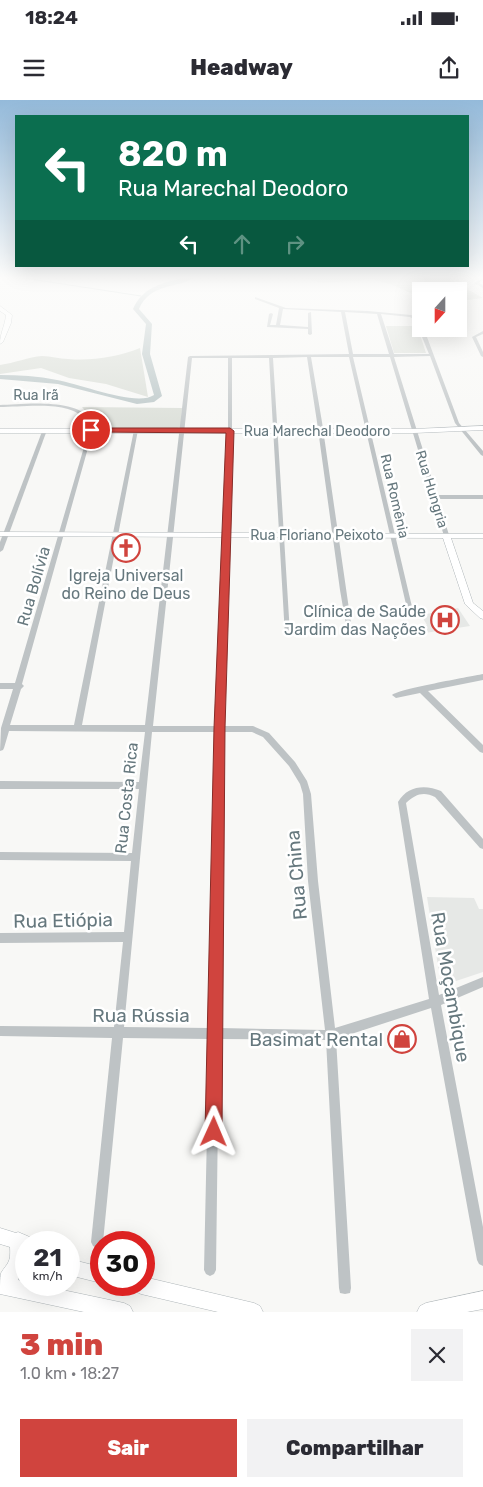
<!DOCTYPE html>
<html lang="pt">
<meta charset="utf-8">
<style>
body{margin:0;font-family:Rubik,sans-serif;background:#f2f2f3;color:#2b2b33;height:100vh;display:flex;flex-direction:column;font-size:19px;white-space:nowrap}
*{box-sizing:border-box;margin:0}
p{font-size:16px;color:#7c7c81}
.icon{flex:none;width:28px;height:28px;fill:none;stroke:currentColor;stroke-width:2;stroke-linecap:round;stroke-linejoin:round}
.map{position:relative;height:1212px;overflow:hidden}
.details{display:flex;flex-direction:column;background:#fff;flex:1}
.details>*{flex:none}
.top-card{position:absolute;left:15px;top:15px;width:454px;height:152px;border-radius:0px;box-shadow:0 5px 20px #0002;background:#0b6e4f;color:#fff;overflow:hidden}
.needle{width:32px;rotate:201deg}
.buttons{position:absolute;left:412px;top:182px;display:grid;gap:10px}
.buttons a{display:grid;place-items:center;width:55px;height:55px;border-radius:0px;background:#fff;box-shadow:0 5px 20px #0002;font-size:25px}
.speed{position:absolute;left:15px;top:1131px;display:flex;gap:10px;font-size:25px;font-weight:700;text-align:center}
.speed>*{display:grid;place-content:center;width:65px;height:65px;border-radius:50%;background:#fff;box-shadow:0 5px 20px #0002;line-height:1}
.speed small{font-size:12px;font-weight:400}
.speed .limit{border:8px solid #d22;background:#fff;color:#111}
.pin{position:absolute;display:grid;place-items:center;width:42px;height:42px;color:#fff;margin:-21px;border:2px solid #fff;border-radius:50%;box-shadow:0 1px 5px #0007}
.me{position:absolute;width:55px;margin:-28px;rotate:1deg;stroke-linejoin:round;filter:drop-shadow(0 0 4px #0008)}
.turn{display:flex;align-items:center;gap:18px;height:105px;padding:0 20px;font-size:22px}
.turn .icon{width:65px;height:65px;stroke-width:2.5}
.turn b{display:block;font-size:35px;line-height:42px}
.lanes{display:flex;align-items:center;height:48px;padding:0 20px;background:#0003;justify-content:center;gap:25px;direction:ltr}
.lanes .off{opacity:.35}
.round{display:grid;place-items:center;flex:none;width:52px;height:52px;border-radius:0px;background:#f2f2f3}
.overview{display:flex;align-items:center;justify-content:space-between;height:85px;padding:0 20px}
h1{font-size:30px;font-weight:800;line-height:38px;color:#d0443e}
.cta{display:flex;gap:10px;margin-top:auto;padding:10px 20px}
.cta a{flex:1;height:58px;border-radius:0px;background:#d0443e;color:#fff;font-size:20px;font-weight:800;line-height:58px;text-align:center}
.cta a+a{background:#f2f2f3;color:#2b2b33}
.status{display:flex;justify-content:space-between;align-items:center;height:35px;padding:0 25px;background:#fff;direction:ltr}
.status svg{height:14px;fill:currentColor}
header{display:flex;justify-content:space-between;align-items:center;height:65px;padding:0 20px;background:#fff;font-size:22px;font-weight:800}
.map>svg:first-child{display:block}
.built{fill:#e6e8e6}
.green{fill:#d9ddd6}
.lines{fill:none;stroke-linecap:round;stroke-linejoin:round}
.stream{stroke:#b6c3c4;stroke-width:1}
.river{fill:#b6c3c4;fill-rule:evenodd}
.secondary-casing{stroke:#b0b7ba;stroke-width:1}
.street{fill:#bec3c5;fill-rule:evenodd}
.secondary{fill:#fff;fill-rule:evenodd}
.route{fill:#d0443e;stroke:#872c28}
.labels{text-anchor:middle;stroke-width:5;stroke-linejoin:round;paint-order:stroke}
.far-street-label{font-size:14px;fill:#66787e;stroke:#fff}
.poi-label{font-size:16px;fill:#66787e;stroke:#fff}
.street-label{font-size:16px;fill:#66787e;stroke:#fff}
.near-street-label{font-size:19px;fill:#66787e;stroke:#fff}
.near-poi-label{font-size:19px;fill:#66787e;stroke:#fff;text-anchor:end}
</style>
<div class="status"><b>18:24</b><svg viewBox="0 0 49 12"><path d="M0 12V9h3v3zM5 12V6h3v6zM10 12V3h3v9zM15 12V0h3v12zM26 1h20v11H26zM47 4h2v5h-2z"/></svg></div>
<header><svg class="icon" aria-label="menu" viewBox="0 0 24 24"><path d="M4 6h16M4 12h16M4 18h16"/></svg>Headway<svg class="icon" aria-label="share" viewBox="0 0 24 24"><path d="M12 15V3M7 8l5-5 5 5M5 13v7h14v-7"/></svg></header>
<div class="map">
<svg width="483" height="1212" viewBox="0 0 483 1212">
<rect width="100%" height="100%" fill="#f8f8f6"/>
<g class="built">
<path d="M458 508 470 526 425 533 421 527 427 525 421 515Z"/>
<path d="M427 797 474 798 479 809H483V872L450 883 443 880 439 872Z"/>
</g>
<g class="green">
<path d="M299 177H452L453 181 483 198 459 201V191H421V198L393 185 372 179 323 183Z"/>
<path d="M386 226H417L426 253H394Z"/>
<path d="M140 248 148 297 106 284 69 278 41 268 0 274V265C14 263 29 257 42 256 51 256 59 259 68 259 93 261 117 257 140 248Z"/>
<path d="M82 307 182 308 181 327 177 328H100Z"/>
</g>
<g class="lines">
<path class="stream" d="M17 177 141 196"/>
<path class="river" d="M186 177H196C176 189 150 183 139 209L152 224 150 254 162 296 154 302 137 304 58 284 0 279V275C19 275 38 276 57 280 81 284 136 307 154 295L142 254 146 224 133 209C143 186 164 183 186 177Z"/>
<defs>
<g id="secondary">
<path d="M0 206 12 215 11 223 3 242 0 244C0 233 5 226 6 215L0 211Z"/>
<path d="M483 326V330L414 333H0V329H414Z"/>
<path d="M0 432 483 434V438H451L473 503 483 511V519L480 518 465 504 443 438 0 436Z"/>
<path d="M0 1128 16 1133 18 1132 32 1138 34 1142H26V1161L18 1180 26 1182V1185H39L124 1203 130 1206 133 1212H84L0 1194C0 1188 0 1178 1 1173 8 1162 11 1163 10 1147L0 1144Z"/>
<path d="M69 1159 101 1167V1183L69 1175Z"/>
<path d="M144 1177 254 1203 260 1206 263 1212H218L141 1194 135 1191 132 1185H144Z"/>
<path d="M483 1191V1209L467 1212H417L420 1206 426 1203Z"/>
</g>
</defs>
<use href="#secondary" class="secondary-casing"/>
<g class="street">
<path d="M483 178V180L479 183 483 185V188L474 183Z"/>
<path d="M255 197 286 208 368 211 411 215 418 218 421 224V229H424L459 323 483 351V356L481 355 455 323 430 256 394 257 437 395H483V399H438L449 435 446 437 444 436 390 257H353L413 511 410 513H408L349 257H311L322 322 351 523 348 525H346L340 490 317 322 307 257 273 258 290 534 289 536H285L269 258H232V331L223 626H253L269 633 295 662 307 681 311 694 318 781 335 928 429 899 398 702C407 686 425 684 441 691L483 739V749L480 748 435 697C424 691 415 694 406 703L439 895 483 877V887L441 905 483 1127V1166L479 1164 477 1160 431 908 336 939 351 1188 350 1193 345 1194 340 1193 339 1188 326 940 219 939 216 1170 214 1174 210 1176 206 1174 204 1170 209 939 123 938 103 1142H101V1146L97 1148 93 1146 91 1142 112 938 0 936V926L114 927 123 842 0 843V833L124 832 131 761 0 760V752L132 753 139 689H0V681L139 682 145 632 9 631 4 648 3 650 0 651 1 628 13 589H0V583H15L89 330C87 326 87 322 84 319 70 300 22 307 0 307V305C22 304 76 298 90 319 92 322 92 327 93 330L22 584 24 586 21 589 10 625H74L134 330 136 329 138 330 82 625H145L188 257 190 256 349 254 341 212 283 209 280 225 308 227V213L311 212 312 234 310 235 308 234V229L267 227 269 214 271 213 273 214 270 225H276L279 208 255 199ZM345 212 377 214 389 254H353ZM381 214 410 217 415 220 429 254H394ZM192 258H228V331L215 626H153ZM152 632H215L209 928 124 927ZM223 632H252L263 637 289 666 300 684 303 694 308 781 325 930 219 928Z"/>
<path d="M483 231V234L476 237 483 252V257L481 256 472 237Z"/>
<path d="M43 329 47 330 3 450 0 452V442Z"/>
<path d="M483 574V580L428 591 483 645V653L480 652 420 593 396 598 392 595C399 589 468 577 483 574Z"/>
</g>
<use href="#secondary" class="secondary"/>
</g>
<linearGradient id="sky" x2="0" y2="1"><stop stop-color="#94bada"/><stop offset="0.51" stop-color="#fcfcfb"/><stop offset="1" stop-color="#fcfcfb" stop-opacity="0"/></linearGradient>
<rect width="483" height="347" fill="url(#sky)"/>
<path class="route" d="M88 328H230L234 331 225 628 222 1032 220 1038 214 1040 207 1038 205 1032 214 628 226 333 91 332 88 331Z"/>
<defs>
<symbol id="church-ring" viewBox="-11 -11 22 22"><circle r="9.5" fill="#fff" stroke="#d0443e" stroke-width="1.5"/><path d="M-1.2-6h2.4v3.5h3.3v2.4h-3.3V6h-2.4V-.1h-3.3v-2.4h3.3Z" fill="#d0443e"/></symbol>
<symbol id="hospital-ring" viewBox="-11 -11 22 22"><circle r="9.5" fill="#fff" stroke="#d0443e" stroke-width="1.5"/><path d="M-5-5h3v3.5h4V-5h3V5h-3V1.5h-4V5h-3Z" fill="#d0443e"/></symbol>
<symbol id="shop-ring" viewBox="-11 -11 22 22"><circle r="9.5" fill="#fff" stroke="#d0443e" stroke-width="1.5"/><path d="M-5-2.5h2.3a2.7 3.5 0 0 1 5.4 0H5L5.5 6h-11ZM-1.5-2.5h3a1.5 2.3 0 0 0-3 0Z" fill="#d0443e"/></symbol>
</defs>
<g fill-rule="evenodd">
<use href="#church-ring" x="110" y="432" width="32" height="32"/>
<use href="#hospital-ring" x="429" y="504" width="32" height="32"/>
<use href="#shop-ring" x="386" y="923" width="32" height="32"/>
</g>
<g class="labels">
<g class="far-street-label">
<text x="36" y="300">Rua Irã</text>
<text x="317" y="336">Rua Marechal Deodoro</text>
<text transform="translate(432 389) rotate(73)" y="5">Rua Hungria</text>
<text transform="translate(395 396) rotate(77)" y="5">Rua Romênia</text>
<text x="317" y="440">Rua Floriano Peixoto</text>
</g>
<g class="poi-label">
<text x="126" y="481">Igreja Universal<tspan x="126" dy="18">do Reino de Deus</tspan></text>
<text x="426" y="517" text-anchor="end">Clínica de Saúde<tspan x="426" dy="18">Jardim das Nações</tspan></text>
</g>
<g class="street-label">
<text transform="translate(33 486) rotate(-74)" y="6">Rua Bolívia</text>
<text transform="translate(126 698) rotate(-84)" y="6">Rua Costa Rica</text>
</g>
<g class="near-street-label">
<text transform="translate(296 775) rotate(-95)" y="7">Rua China</text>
<text transform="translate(63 820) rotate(-1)" y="7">Rua Etiópia</text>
<text transform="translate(451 887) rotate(80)" y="7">Rua Moçambique</text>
<text x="141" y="922">Rua Rússia</text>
</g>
<g class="near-poi-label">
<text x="383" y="946">Basimat Rental</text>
</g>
</g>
</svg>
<div class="buttons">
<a><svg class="needle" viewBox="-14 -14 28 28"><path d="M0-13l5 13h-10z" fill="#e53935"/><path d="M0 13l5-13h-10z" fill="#7c7c81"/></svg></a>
</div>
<div class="speed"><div>21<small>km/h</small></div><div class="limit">30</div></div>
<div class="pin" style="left:91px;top:330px;background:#d93025"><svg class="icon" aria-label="arrive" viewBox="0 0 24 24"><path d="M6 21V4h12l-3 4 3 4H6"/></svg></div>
<svg class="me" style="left:214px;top:1032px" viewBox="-20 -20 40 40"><path d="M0-17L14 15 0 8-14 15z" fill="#d0443e" stroke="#fff" stroke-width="4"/></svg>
<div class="top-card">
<div class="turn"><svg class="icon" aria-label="left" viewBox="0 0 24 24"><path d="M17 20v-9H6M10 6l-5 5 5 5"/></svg><div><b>820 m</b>Rua Marechal Deodoro</div></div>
<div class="lanes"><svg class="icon" aria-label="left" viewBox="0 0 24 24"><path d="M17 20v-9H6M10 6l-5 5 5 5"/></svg><svg class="icon off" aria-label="ahead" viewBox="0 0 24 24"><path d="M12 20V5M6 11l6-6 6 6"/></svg><svg class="icon off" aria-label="right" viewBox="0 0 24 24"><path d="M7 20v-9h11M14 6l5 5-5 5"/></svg></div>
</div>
</div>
<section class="details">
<div class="overview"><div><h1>3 min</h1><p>1.0 km · 18:27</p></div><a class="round"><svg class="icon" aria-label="close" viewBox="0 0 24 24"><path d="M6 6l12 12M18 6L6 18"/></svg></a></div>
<div class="cta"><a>Sair</a><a>Compartilhar</a></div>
</section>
